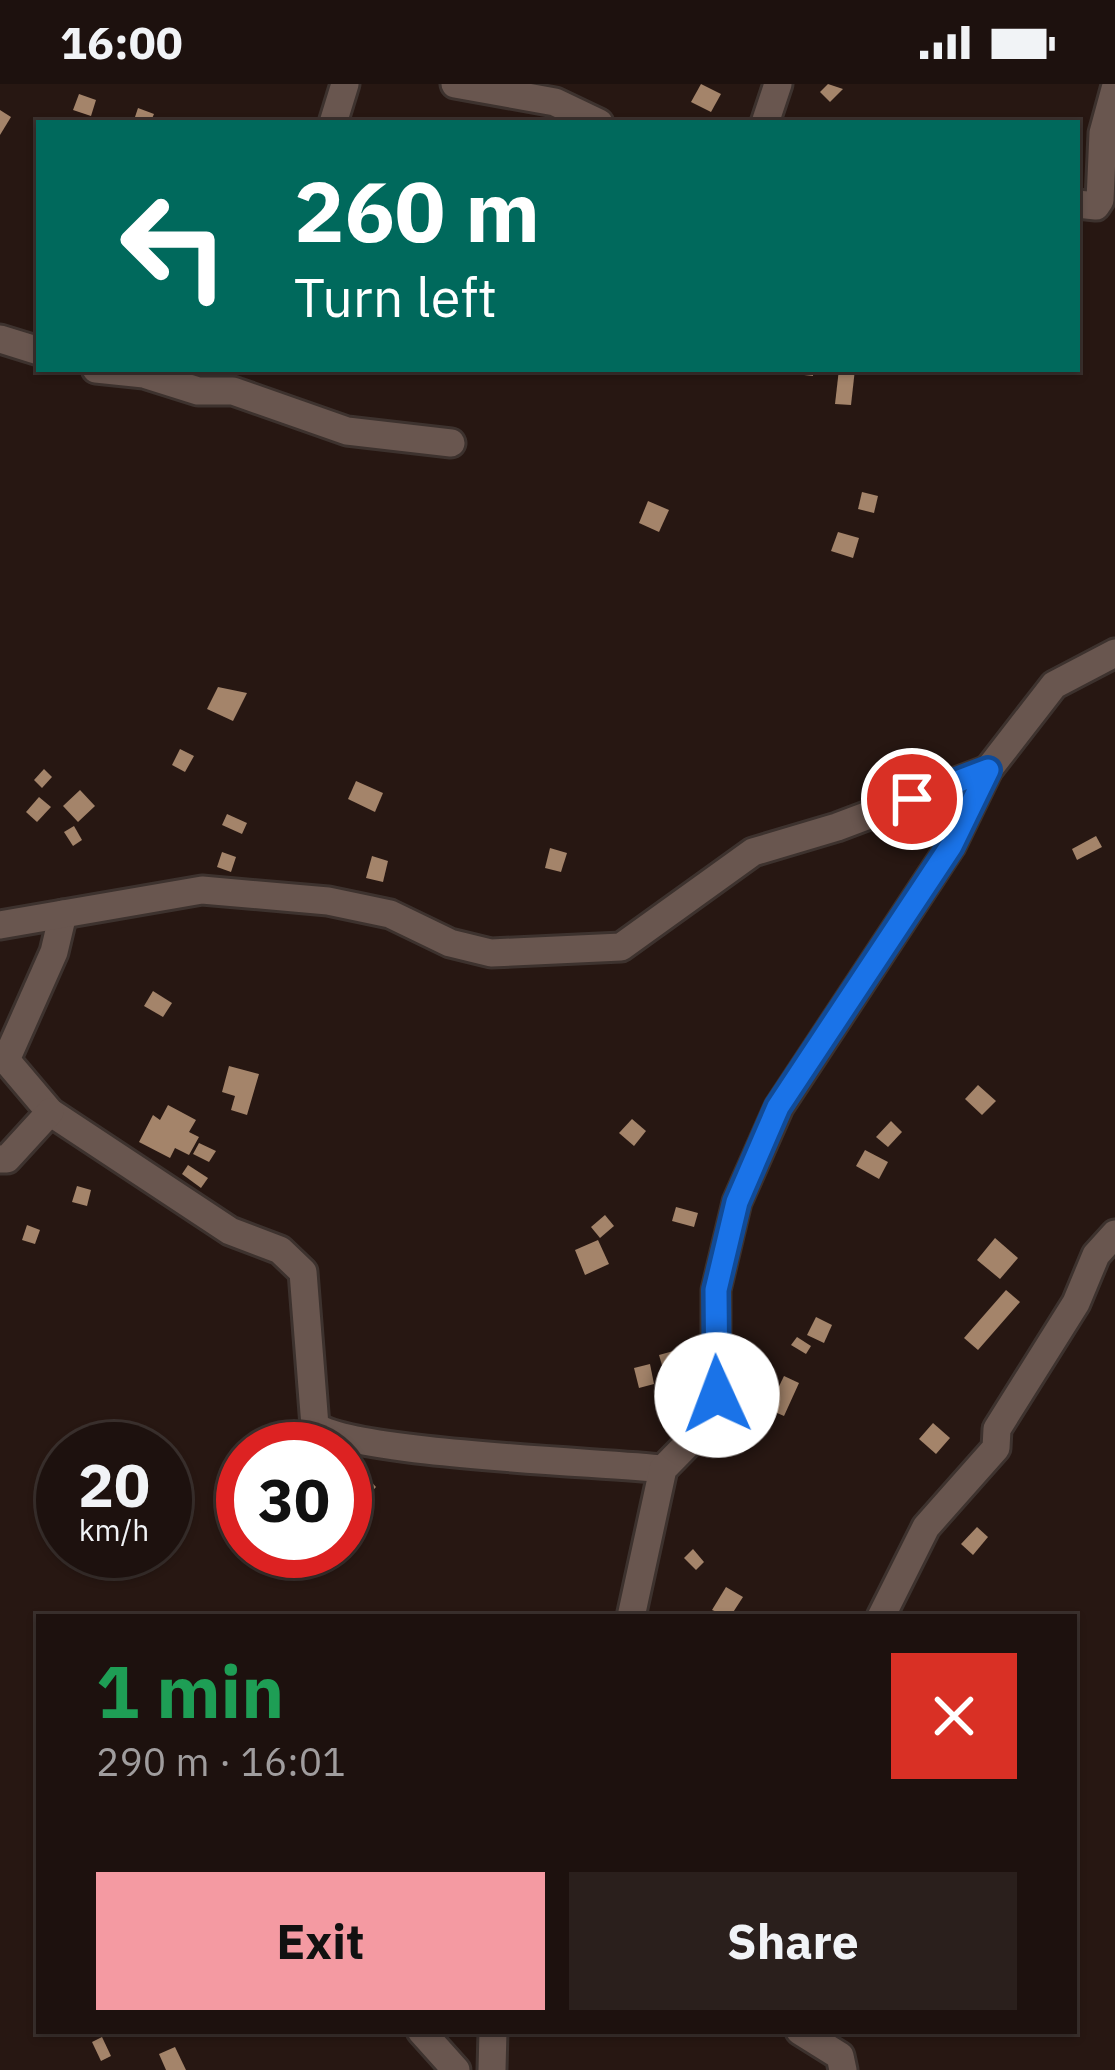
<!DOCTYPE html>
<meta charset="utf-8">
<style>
body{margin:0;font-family:"IBM Plex Sans",sans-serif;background:#2a1f1c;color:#f1f3f6;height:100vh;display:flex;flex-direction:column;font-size:45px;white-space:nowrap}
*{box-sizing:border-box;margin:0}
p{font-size:39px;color:#a09d9e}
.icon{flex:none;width:66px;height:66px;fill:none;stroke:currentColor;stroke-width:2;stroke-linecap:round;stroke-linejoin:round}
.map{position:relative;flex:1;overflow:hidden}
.side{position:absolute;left:36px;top:1530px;width:1041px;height:420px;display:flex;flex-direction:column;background:#1d110e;border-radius:0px;box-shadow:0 3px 9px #0004,0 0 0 3px #3b312e}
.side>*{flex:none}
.guide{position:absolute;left:36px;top:36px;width:1044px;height:252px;border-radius:0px;box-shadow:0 3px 9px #0004,0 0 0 3px #3b312e;background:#00695c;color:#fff;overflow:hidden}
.speed{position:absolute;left:36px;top:1338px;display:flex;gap:24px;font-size:60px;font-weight:700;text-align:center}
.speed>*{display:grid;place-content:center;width:156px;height:156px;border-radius:50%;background:#1d110e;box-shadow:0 3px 9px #0004,0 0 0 3px #3b312e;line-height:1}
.speed small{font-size:30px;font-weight:400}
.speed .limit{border:18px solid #d22;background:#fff;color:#111}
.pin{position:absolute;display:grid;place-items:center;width:102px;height:102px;color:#fff;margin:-51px;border:6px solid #fff;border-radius:50%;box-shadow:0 3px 12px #0007}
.me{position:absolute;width:132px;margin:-66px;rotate:358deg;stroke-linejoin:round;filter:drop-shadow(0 0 9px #0008)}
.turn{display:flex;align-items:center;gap:42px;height:252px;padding:0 60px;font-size:54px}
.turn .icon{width:156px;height:156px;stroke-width:2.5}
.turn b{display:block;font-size:84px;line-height:102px}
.round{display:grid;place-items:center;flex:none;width:126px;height:126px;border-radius:0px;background:#2a1f1c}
.head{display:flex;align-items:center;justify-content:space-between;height:204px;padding:0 60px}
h1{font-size:72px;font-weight:700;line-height:90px;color:#1e9e55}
.button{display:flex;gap:24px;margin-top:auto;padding:24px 60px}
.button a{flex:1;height:138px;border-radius:0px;background:#f49aa2;color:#111;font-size:48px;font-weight:700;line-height:138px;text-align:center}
.button a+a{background:#2a1f1c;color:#f1f3f6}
.status{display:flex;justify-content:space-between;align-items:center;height:84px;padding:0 60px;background:#1d110e;direction:ltr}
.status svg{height:33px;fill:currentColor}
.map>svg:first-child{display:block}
.building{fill:#a4846a}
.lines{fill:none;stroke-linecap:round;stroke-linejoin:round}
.minor-casing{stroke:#3d322e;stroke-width:33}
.minor{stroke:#69564f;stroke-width:27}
.route-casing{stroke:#114b97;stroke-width:30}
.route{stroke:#1a73e8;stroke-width:21}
</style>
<div class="status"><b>16:00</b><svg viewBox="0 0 49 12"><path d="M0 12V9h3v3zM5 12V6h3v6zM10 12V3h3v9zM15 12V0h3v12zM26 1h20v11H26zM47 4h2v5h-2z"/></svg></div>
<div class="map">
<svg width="1115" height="1986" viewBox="0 0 1115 1986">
<rect width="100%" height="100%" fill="#271712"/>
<g class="building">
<path d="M701 0 721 10 711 28 691 18Z"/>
<path d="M828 0 843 5 830 18 820 8Z"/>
<path d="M79 10 96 16 91 32 73 26Z"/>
<path d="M138 24 154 30 150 39H133Z"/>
<path d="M0 26 11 33 0 51Z"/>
<path d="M787 285H813V292L786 289Z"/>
<path d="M839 285H855L851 321 835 320Z"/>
<path d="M862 408 878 412 874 429 858 425Z"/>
<path d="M648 417 669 426 659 448 639 439Z"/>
<path d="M838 448 859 454 853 474 831 467Z"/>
<path d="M218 603 247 609 233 637 207 625Z"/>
<path d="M180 665 194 672 185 688 172 681Z"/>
<path d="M44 685 52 693 42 704 34 696Z"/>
<path d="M356 697 383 709 375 728 348 715Z"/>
<path d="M80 706 95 722 78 738 63 722Z"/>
<path d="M39 713 51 723 37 738 26 728Z"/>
<path d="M227 730 247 739 242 750 222 741Z"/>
<path d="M74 742 82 756 73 762 64 748Z"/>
<path d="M1096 752 1102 763 1077 776 1072 765Z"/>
<path d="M550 764 567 769 561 788 545 784Z"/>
<path d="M222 768 236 773 231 788 217 783Z"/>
<path d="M372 772 388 777 383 798 366 794Z"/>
<path d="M153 907 172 919 163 933 144 922Z"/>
<path d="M229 982 259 990 247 1031 231 1026 235 1012 222 1008Z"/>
<path d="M978 1001 996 1017 982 1031 965 1015Z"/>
<path d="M168 1021 196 1036 189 1048 199 1053 189 1071 175 1064 170 1074 139 1058 153 1031 160 1036Z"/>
<path d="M632 1035 646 1047 634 1062 619 1049Z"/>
<path d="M891 1037 902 1048 888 1063 876 1053Z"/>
<path d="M199 1059 216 1067 209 1078 193 1070Z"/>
<path d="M865 1066 888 1078 879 1095 856 1082Z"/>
<path d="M188 1081 208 1094 201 1104 182 1090Z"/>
<path d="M77 1102 91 1106 87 1122 72 1118Z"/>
<path d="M676 1123 698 1129 694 1143 672 1137Z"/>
<path d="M605 1131 614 1142 600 1154 591 1143Z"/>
<path d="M27 1141 40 1146 35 1160 22 1156Z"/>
<path d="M995 1154 1018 1174 1000 1195 977 1176Z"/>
<path d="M598 1156 609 1180 585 1191 575 1166Z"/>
<path d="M1006 1206 1020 1218 978 1266 964 1254Z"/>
<path d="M816 1233 832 1241 824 1259 807 1251Z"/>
<path d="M797 1253 811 1262 806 1270 791 1261Z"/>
<path d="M677 1266 682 1283 664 1288 659 1271Z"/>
<path d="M650 1280 654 1300 639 1304 634 1284Z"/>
<path d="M784 1292 799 1299 784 1332 768 1325Z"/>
<path d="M933 1339 950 1354 936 1370 919 1355Z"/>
<path d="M367 1393 376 1403 366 1414 356 1404Z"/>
<path d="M977 1443 988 1453 973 1471 961 1460Z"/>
<path d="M693 1465 704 1478 696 1486 684 1474Z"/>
<path d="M726 1503 743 1513 730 1533 712 1526Z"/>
<path d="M102 1953 111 1972 101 1977 92 1958Z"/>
<path d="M175 1963 186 1986H166L159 1970Z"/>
</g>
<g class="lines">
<defs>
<g id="minor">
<path d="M455 0 555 18 599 39"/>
<path d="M333 39 345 0"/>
<path d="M765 39 778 0"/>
<path d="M1077 120 1096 122 1100 116 1103 49 1115 5"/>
<path d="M0 255 39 267"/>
<path d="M96 285 144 290 198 307H233L347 347 451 359"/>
<path d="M63 830 54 868 6 976 50 1028 230 1147 280 1166 303 1188 315 1342C355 1370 598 1378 663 1385"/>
<path d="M0 841 202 806 328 817 390 830 450 859 491 869 621 863 753 768 837 743 988 686"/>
<path d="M0 1075H7L50 1028"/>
<path d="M631 1533 663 1385 716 1331V1206L737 1118 779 1023 951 762 988 686 1054 601 1115 569"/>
<path d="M881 1533 926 1443 996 1364 997 1345 1076 1219 1096 1171 1115 1150"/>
<path d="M421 1947 456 1986"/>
<path d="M800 1947 840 1972 843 1986"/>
<path d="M492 1986 493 1947"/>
</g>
</defs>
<use href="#minor" class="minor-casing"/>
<use href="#minor" class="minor"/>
</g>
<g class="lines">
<defs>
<path id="route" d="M717 1311 716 1206 737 1118 778 1023 951 762 988 686 912 715"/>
</defs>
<use href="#route" class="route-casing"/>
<use href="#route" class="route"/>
</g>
</svg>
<div class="speed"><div>20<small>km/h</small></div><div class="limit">30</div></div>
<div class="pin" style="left:912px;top:715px;background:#d93025"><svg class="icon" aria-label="arrive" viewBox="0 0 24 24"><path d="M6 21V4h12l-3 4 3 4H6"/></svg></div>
<svg class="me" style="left:717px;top:1311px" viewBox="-20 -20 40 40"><circle r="19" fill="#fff"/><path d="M0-13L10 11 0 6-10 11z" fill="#1a73e8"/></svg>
<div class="guide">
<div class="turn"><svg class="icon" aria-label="left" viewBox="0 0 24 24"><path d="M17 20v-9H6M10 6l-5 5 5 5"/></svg><div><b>260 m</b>Turn left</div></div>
</div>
<section class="side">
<div class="head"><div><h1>1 min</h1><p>290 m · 16:01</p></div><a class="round" style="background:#d93025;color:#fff"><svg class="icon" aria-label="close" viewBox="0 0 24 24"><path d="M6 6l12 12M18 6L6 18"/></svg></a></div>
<div class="button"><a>Exit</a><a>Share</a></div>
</section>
</div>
